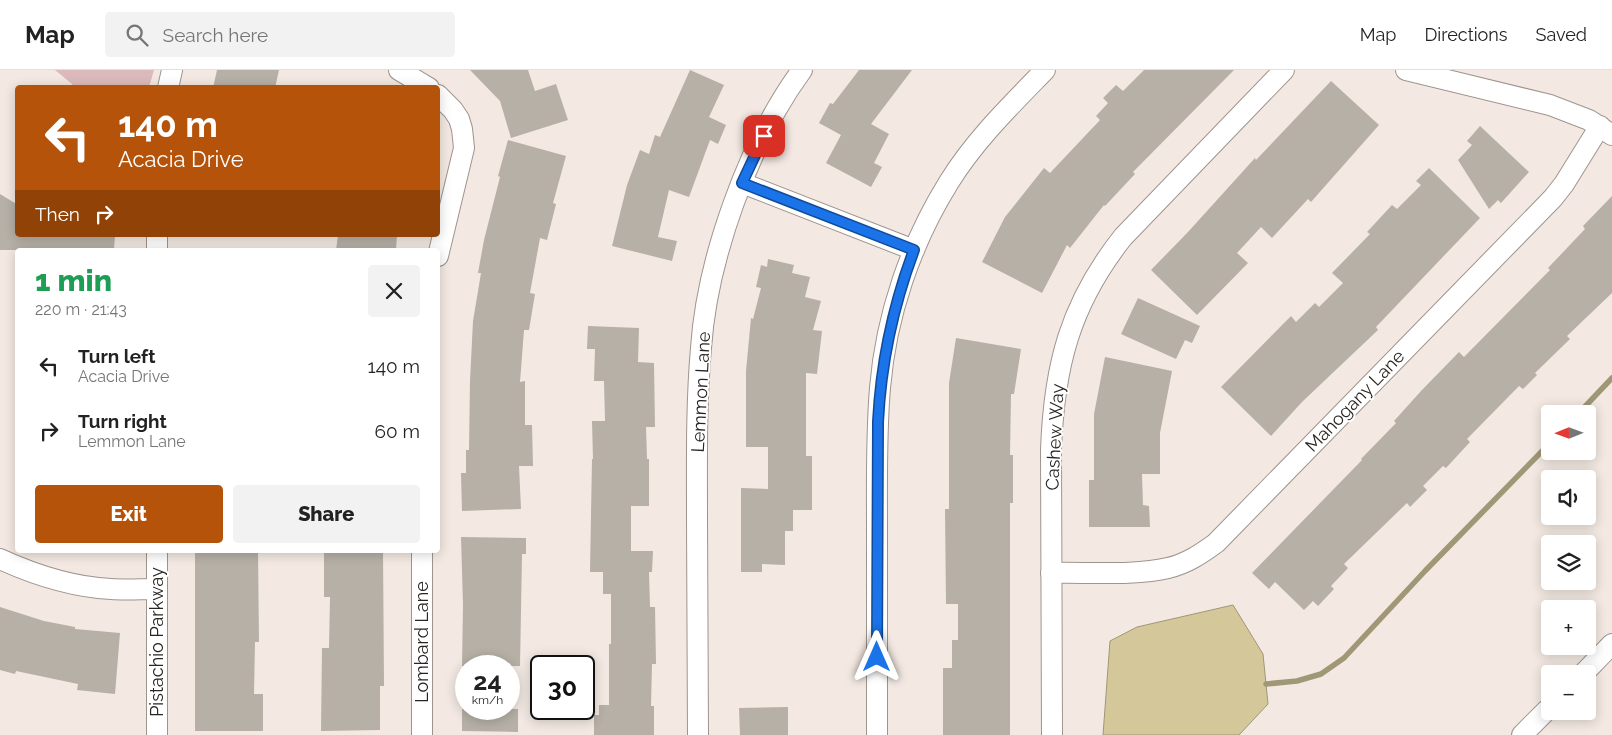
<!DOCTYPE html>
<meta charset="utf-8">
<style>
body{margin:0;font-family:Raleway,sans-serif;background:#f2f2f2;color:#222;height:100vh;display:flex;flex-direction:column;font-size:19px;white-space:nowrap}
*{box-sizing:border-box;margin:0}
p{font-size:16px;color:#767676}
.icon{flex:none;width:28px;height:28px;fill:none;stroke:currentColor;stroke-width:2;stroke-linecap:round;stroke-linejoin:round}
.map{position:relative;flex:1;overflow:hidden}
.details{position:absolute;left:15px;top:178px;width:425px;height:305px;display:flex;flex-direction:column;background:#fff;border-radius:5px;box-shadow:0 2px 12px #0003}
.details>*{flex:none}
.guide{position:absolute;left:15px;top:15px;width:425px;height:152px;border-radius:5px;box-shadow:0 2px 12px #0003;background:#b45309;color:#fff;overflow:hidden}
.needle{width:32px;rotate:269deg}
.controls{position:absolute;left:1541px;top:335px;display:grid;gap:10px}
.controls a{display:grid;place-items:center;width:55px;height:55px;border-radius:5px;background:#fff;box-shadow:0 2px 12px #0003;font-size:25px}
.speed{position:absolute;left:455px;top:585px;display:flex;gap:10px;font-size:25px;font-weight:700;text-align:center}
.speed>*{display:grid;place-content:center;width:65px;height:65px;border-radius:50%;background:#fff;box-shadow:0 2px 12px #0003;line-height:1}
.speed small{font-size:12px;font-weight:400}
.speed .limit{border:2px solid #111;border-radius:8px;background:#fff;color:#111}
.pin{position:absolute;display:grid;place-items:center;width:42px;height:42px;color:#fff;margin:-21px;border-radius:10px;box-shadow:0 2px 8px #0006}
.me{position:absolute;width:55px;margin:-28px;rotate:0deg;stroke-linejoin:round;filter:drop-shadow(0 0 4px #0008)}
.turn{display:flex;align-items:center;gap:18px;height:105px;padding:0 20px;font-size:22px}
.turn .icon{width:65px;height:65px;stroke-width:2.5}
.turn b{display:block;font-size:35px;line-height:42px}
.then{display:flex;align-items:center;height:48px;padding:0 20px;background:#0003;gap:10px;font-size:19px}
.round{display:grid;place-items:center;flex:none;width:52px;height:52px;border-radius:5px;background:#f2f2f2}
.headline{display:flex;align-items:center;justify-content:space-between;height:85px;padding:0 20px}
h1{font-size:30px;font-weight:800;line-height:38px;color:#1e9e55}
.button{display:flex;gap:10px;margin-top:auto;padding:10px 20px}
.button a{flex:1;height:58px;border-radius:5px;background:#b45309;color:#fff;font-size:20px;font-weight:800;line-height:58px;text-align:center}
.button a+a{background:#f2f2f2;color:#222}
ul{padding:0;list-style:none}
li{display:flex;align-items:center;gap:15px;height:65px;padding:0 20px}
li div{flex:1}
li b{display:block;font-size:19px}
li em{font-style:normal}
header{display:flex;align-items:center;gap:30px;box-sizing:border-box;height:70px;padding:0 25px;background:#fff;border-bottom:1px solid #e0e0e0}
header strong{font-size:24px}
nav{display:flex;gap:28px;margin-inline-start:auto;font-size:18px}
.search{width:350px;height:45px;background:#f2f2f2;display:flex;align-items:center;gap:12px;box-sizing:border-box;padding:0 18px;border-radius:5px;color:#767676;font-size:19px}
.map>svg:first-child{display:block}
.green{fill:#dcbabb}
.water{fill:#d4c89b;stroke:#a09777}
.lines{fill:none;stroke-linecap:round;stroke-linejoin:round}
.stream{stroke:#a09777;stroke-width:5.5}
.building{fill:#b6b0a7}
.street-casing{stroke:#9e948e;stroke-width:22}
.street{stroke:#fff;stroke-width:20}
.route-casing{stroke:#114b97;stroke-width:12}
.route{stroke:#1a73e8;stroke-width:9}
.labels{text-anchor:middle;stroke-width:4;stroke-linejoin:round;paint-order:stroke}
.street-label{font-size:18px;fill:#282422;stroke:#fff}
</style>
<header>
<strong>Map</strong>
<div class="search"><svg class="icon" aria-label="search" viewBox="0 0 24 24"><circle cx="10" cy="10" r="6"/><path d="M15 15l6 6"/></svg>Search here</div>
<nav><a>Map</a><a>Directions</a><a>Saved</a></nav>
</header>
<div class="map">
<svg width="1612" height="665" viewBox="0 0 1612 665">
<rect width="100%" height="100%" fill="#f3e9e2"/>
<path class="green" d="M55 0H154L149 17 73 18 72 14Z"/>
<path class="water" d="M1233 535 1263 584 1268 634 1239 665H1103L1110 571 1137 557Z"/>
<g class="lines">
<g class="stream">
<path d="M1578 344 1612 308"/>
<path d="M1266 614 1297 611 1321 604 1344 588 1425 501 1550 373"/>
</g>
</g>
<g class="building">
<path d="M217 0H279L275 18H213Z"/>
<path d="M470 0H528L535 21 556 14 568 50 511 68 500 31Z"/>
<path d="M690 0 724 15 709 47 726 55 718 74 710 70 689 127 669 120 658 167 677 171 672 191 612 176 627 115 640 80 649 84 655 65 660 67Z"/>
<path d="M859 0H912L871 54 889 64 874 93 882 97 871 117 826 93 841 65 819 53 830 33 833 34Z"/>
<path d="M1144 0H1234L1133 102 1135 104 1105 136 1104 135 1070 178 1067 175 1042 223 982 192 1005 147 1044 98 1050 103 1100 50 1096 46 1108 33 1103 28 1116 15 1123 21Z"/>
<path d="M1331 11 1379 55 1311 132 1308 129 1272 168 1261 157 1237 183 1248 193 1197 245 1151 200 1188 162 1255 88 1256 90Z"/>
<path d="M1480 56 1529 102 1501 133 1498 130 1489 139 1458 90 1472 75 1467 71Z"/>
<path d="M508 70 566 86 553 133 556 134 547 170 540 168 530 223 535 224 529 260H524L520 312 525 311V355H532L533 396H519L521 439 462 441 461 403H466V380H469L470 311 473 251 481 203H478L484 170 500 107 498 106Z"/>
<path d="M1429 98 1480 148 1376 257 1378 260 1302 332 1271 366 1221 317 1291 246 1296 252 1315 233 1319 237 1343 213 1332 203 1370 164 1367 162 1392 135 1397 139 1421 115 1416 111Z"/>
<path d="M0 124 18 135V165H115L114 180H0Z"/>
<path d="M1612 126V223L1567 266 1570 269 1535 303 1537 305 1523 319 1519 316 1467 369 1470 372 1446 398 1443 396 1423 416 1427 420 1410 437 1407 433 1344 494 1348 498 1331 516 1334 519 1318 536 1313 531 1304 540 1275 512 1269 519 1252 503 1362 390 1361 389 1396 353 1394 351 1421 321 1459 282 1464 287 1550 200 1548 198 1585 159 1583 156Z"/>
<path d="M338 165H397L396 180H336Z"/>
<path d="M768 189 794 195 792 203 810 207 805 227 821 231 813 260 822 261 817 304 806 303V386H812V440H793V461H785V495L762 494V502H741V418L768 419V377H746V301L751 248 753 249 761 218 756 217 761 195 767 197Z"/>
<path d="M1138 228 1200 256 1192 273 1185 270 1176 289 1121 264Z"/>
<path d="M588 256 639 258 638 292 654 293 655 357H646L647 389H649V436H631V481H653L652 502H649L650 537H655L656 594H652L651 636H654V665H594V645H599V635H609V574H611V524H603V502H590L592 389H593L592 351H605L604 311H594L595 279H587Z"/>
<path d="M956 268 1021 279 1014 324H1011L1010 385H1013V433H1010V665H943V598H952V570H958V534H946L945 439H949V313Z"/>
<path d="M1105 287 1172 301 1160 363V404H1142L1143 435 1149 436 1150 457H1089V410H1094V344Z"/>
<path d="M461 467 526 468V484H522L520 596H462L463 535Z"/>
<path d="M195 480H258L259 572H255L254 624H263V661H195Z"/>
<path d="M324 480H383L384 616H380V660L321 661 322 578H329L330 527H324Z"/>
<path d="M0 537 44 551 75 557V559L120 563 115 624 77 620 78 614 16 601 15 604 0 600Z"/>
<path d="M788 637V665H740L739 638Z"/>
<path d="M462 639H518V662L462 661Z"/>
</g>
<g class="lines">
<defs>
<g id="street">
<path d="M399 0 429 18"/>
<path d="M1406 0 1550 35 1589 50 1612 65"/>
<path d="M168 18 172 0"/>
<path d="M438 25 453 40 459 49 462 59 464 78 438 186"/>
<path d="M742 113 914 180"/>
<path d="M157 180V165"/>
<path d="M422 480V665"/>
<path d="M0 489C35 505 72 517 111 519 126 520 141 519 157 519"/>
<path d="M1051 503C1086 502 1136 506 1168 498 1186 494 1201 484 1216 473L1553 128 1564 114 1600 56"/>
<path d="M1583 604 1612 574"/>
<path d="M157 665V480"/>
<path d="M698 665C698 593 698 521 697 449 697 392 696 335 701 278 707 189 749 72 802 0"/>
<path d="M877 665C877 597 877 529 877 461 877 413 876 365 880 318 886 245 911 173 949 112 975 70 1011 35 1045 0"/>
<path d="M1052 665 1051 380C1054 296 1070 234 1123 167L1284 0"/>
<path d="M1522 665 1550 637"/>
</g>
</defs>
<use href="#street" class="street-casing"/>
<use href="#street" class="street"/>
</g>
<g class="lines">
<defs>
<path id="route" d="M764 66 742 113 914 180C893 236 881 292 878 352L877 587"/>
</defs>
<use href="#route" class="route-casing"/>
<use href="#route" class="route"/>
</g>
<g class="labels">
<g class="street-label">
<text transform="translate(701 322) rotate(-87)" y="6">Lemmon Lane</text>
<text transform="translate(1355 331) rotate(-46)" y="6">Mahogany Lane</text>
<text transform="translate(1055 367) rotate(-87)" y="6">Cashew Way</text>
<text transform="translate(157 572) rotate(-90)" y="6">Pistachio Parkway</text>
<text transform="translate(422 572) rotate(-90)" y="6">Lombard Lane</text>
</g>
</g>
</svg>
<div class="controls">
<a><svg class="needle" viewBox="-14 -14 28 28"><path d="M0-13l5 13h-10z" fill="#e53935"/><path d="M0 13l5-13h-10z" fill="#767676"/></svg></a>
<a><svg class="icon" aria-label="sound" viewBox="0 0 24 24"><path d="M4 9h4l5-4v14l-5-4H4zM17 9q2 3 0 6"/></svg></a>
<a><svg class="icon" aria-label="layers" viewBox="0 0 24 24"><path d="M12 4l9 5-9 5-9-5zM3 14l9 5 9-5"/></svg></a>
<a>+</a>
<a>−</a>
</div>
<div class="speed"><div>24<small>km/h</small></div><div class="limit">30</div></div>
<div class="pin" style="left:764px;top:66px;background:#d93025"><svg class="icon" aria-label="arrive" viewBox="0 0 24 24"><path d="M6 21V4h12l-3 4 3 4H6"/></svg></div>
<svg class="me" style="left:877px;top:587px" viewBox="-20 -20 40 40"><path d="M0-17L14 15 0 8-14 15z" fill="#1a73e8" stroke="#fff" stroke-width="4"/></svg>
<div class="guide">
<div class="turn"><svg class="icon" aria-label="left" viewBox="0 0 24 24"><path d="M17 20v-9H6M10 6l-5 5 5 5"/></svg><div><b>140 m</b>Acacia Drive</div></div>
<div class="then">Then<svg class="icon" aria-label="right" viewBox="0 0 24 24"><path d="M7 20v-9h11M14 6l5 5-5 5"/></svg></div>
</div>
<section class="details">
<div class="headline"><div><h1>1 min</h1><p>220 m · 21:43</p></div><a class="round"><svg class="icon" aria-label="close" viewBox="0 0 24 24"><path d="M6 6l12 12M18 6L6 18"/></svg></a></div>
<ul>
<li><svg class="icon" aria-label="left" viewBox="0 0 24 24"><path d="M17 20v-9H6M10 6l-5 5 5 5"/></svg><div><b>Turn left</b><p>Acacia Drive</p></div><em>140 m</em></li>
<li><svg class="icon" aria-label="right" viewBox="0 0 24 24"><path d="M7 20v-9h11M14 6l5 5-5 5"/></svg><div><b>Turn right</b><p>Lemmon Lane</p></div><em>60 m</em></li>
</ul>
<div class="button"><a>Exit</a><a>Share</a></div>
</section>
</div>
